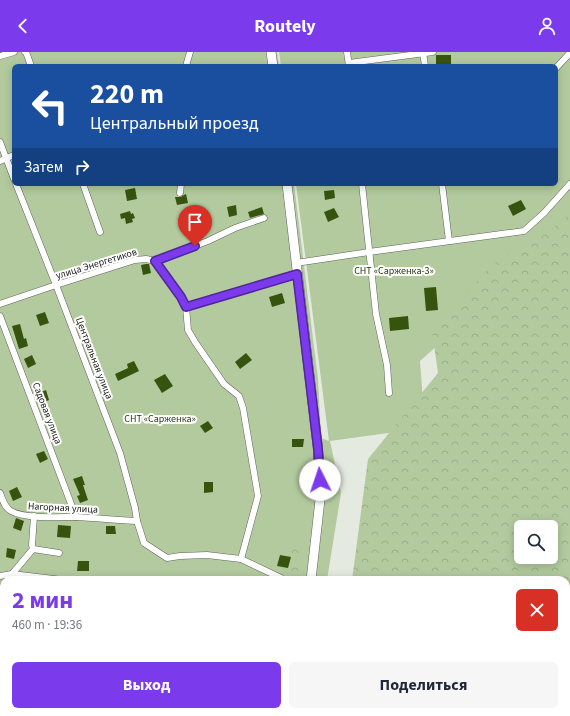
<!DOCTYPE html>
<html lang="ru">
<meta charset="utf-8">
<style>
body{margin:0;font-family:"Source Sans 3",sans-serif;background:#f6f6f7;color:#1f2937;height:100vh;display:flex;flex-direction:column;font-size:15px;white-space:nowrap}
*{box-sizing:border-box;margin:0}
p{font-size:13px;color:#747a83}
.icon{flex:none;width:22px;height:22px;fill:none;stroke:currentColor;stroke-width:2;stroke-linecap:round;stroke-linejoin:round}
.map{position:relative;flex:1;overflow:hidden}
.side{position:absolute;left:0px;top:524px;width:570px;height:140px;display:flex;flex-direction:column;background:#fff;border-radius:12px 12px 0 0;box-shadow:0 2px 10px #0003}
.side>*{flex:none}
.banner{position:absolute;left:12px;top:12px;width:546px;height:122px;border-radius:6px;box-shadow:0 2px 10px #0003;background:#1a4fa0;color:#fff;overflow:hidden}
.buttons{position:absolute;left:514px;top:468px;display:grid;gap:8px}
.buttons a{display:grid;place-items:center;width:44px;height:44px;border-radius:6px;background:#fff;box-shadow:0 2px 10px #0003;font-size:20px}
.pin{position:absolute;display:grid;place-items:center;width:34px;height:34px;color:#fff;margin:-41px -17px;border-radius:50% 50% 50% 0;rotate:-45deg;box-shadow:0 0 4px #0007}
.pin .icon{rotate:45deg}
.me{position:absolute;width:44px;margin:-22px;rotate:356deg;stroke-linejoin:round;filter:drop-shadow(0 0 3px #0008)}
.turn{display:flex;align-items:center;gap:14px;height:84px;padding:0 12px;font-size:18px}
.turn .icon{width:52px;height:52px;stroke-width:2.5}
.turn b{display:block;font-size:28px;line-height:34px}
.then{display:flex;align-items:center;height:38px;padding:0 12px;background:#0003;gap:8px;font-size:15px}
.round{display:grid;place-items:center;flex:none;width:42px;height:42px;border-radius:6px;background:#f6f6f7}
.summary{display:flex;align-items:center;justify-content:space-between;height:68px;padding:0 12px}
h1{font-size:24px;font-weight:700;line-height:30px;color:#7c3aed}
.action{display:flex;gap:8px;margin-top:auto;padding:8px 12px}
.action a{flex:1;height:46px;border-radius:6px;background:#7c3aed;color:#fff;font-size:16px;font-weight:700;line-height:46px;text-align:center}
.action a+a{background:#f6f6f7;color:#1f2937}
header{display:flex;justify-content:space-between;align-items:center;height:52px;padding:0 12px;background:#7c3aed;color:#fff;font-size:18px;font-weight:700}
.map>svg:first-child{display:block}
.green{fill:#b3ca9f}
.forest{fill:url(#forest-crowns);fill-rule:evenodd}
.building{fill:#37540f}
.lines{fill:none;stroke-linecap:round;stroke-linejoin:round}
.minor-casing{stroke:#5f635c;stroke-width:7}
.secondary-casing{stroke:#5f635c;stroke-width:10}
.minor{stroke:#fff;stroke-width:6}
.secondary{stroke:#fff;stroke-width:9}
.route-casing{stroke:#51269a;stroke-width:10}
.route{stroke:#7c3aed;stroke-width:7}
.labels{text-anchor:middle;stroke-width:4;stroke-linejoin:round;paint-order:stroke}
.street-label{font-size:10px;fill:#191b18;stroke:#fff}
.park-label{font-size:10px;fill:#1d3200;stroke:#fff}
</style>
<header><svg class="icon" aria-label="back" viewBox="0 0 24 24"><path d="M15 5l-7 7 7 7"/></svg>Routely<svg class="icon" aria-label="person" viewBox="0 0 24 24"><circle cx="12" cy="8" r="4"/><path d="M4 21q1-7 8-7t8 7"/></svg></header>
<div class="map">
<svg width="570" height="664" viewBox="0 0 570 664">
<defs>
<pattern id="forest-crowns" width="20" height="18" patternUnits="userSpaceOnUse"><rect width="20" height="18" fill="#b3ca9f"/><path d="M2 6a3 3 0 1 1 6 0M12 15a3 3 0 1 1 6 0" fill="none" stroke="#99ad88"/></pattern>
</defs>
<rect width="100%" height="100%" fill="#e5eae1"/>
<path class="green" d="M0 0H277L279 14H14V132H294L318 327 321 386 329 389 296 132H556V14H281L279 0H570V174L420 309 425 376 330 389 341 441 327 528H4V660H307L306 664H0Z"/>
<g class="forest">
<path d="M570 160V664H334V660H566V528H352L368 407 438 321 432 279 494 211 536 189 565 167ZM521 475H551V505H521Z"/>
<path d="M302 487 297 528H282L287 500Z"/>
<path d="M0 631 4 632V660H84L95 664H0Z"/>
<path d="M216 660H282L281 664H215Z"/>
</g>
<g class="building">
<path d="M436 3H451V12L436 13Z"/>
<path d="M135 136 137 147 127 149 125 138Z"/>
<path d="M334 138 335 146 325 148 324 139Z"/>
<path d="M186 142 188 151 177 153 175 145H181L184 143Z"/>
<path d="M521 148 526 157 513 164 508 154Z"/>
<path d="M236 153 237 163 229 165 227 155Z"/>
<path d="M262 155 264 162 250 166 248 160Z"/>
<path d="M334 156 339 165 328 170 324 160Z"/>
<path d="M130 159 131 162 133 161 135 166 132 167 133 170 126 172 125 166 121 167 120 162Z"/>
<path d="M146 212H149L151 221 143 223 141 213Z"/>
<path d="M436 235 438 258 426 259 424 236Z"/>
<path d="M282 241 285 251 272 255 269 245Z"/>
<path d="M45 260 49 271 40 274 36 263Z"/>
<path d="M408 264 409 277 390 279 389 266Z"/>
<path d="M20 272 24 287 26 286 28 294 19 297 12 274Z"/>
<path d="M246 301 252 308 240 317 235 310Z"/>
<path d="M32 303 36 312 28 316 24 307Z"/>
<path d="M134 309 139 319 118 329 115 322 128 316 127 312Z"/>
<path d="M165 322 173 334 162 341 154 328Z"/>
<path d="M46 338 49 348 40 352 36 342Z"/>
<path d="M208 369 213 376 205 381 200 374Z"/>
<path d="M292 387H304L303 395H292Z"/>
<path d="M44 399 48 407 40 411 36 402Z"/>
<path d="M82 424 85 433H83L88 448 80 451 77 444 80 443 73 427Z"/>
<path d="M204 430H213V440L204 441Z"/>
<path d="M17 435 22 445 13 449 9 439Z"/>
<path d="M16 466 24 469 21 479 13 476Z"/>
<path d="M58 473 71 474 70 486 57 485Z"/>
<path d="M106 474H115L116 482H106Z"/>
<path d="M7 496 16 498 14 507 6 505Z"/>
<path d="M280 503 291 505 288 516 277 514Z"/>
<path d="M78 509H89V519H77Z"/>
</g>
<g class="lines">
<defs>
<g id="minor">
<path d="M25 0H26L31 14"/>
<path d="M347 0 349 14"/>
<path d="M423 0 425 14"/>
<path d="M0 4 14 0"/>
<path d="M349 11 433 0"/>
<path d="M186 14 190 0"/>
<path d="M556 16 570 1"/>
<path d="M0 90 14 127"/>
<path d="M0 109 14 103"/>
<path d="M16 132 56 233 120 401 135 456 137 469 144 491 167 506 180 504 207 503 241 507 281 526 282 528"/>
<path d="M83 132 100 180"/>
<path d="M362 132 376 262 387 313 389 341"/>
<path d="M442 132 449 189"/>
<path d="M180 141 181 132"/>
<path d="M155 209 181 245 186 255 188 278 195 290 224 332 239 344 243 356 258 444 241 507"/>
<path d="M296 211 369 200 524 179 544 161 570 132"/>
<path d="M0 252 56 233 135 208 146 207 155 209 208 189 235 176 264 166"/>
<path d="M186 255 297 222"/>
<path d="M0 264 76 465"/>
<path d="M0 441C3 448 4 455 11 459 25 467 58 465 75 465 96 466 116 468 137 469"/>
<path d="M33 497 59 501"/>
<path d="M12 522 33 497 32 493 34 464"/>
<path d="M0 524 12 522 62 528"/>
<path d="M0 589 4 590"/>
<path d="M221 660 229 664"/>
</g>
<g id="secondary">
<path d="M271 0 273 14"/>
<path d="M287 132 318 397 321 439 311 528"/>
<path d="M296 664V660"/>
</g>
</defs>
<use href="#minor" class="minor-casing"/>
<use href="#secondary" class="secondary-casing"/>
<use href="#minor" class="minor"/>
<use href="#secondary" class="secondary"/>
</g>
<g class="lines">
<defs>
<path id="route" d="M195 194 155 209 181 245 186 255 297 222 318 397 320 428"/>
</defs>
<use href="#route" class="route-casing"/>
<use href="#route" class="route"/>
</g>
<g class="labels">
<g class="street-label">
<text transform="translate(96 211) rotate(-17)" y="4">улица Энергетиков</text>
<text transform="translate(95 306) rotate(69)" y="4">Центральная улица</text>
<text transform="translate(48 361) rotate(69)" y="4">Садовая улица</text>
<text transform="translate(63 455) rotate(3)" y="4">Нагорная улица</text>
</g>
<g class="park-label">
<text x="394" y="222">СНТ «Сарженка-3»</text>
<text x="160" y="370">СНТ «Сарженка»</text>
</g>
</g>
</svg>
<div class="buttons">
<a><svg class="icon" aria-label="search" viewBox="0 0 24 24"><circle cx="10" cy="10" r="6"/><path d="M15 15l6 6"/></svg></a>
</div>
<div class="pin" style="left:195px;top:194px;background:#d93025"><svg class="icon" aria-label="arrive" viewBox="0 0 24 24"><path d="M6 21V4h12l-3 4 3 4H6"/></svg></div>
<svg class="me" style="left:320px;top:428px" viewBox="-20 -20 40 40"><circle r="19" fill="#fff"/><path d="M0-13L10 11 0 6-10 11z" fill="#7c3aed"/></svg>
<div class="banner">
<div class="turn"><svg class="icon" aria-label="left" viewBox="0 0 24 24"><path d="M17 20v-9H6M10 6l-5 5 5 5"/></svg><div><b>220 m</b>Центральный проезд</div></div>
<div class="then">Затем<svg class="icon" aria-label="right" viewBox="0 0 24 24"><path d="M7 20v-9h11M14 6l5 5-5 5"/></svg></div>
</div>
<section class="side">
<div class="summary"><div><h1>2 мин</h1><p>460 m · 19:36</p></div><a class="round" style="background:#d93025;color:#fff"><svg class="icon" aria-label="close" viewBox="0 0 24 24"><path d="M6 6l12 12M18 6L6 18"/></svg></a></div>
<div class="action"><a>Выход</a><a>Поделиться</a></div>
</section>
</div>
